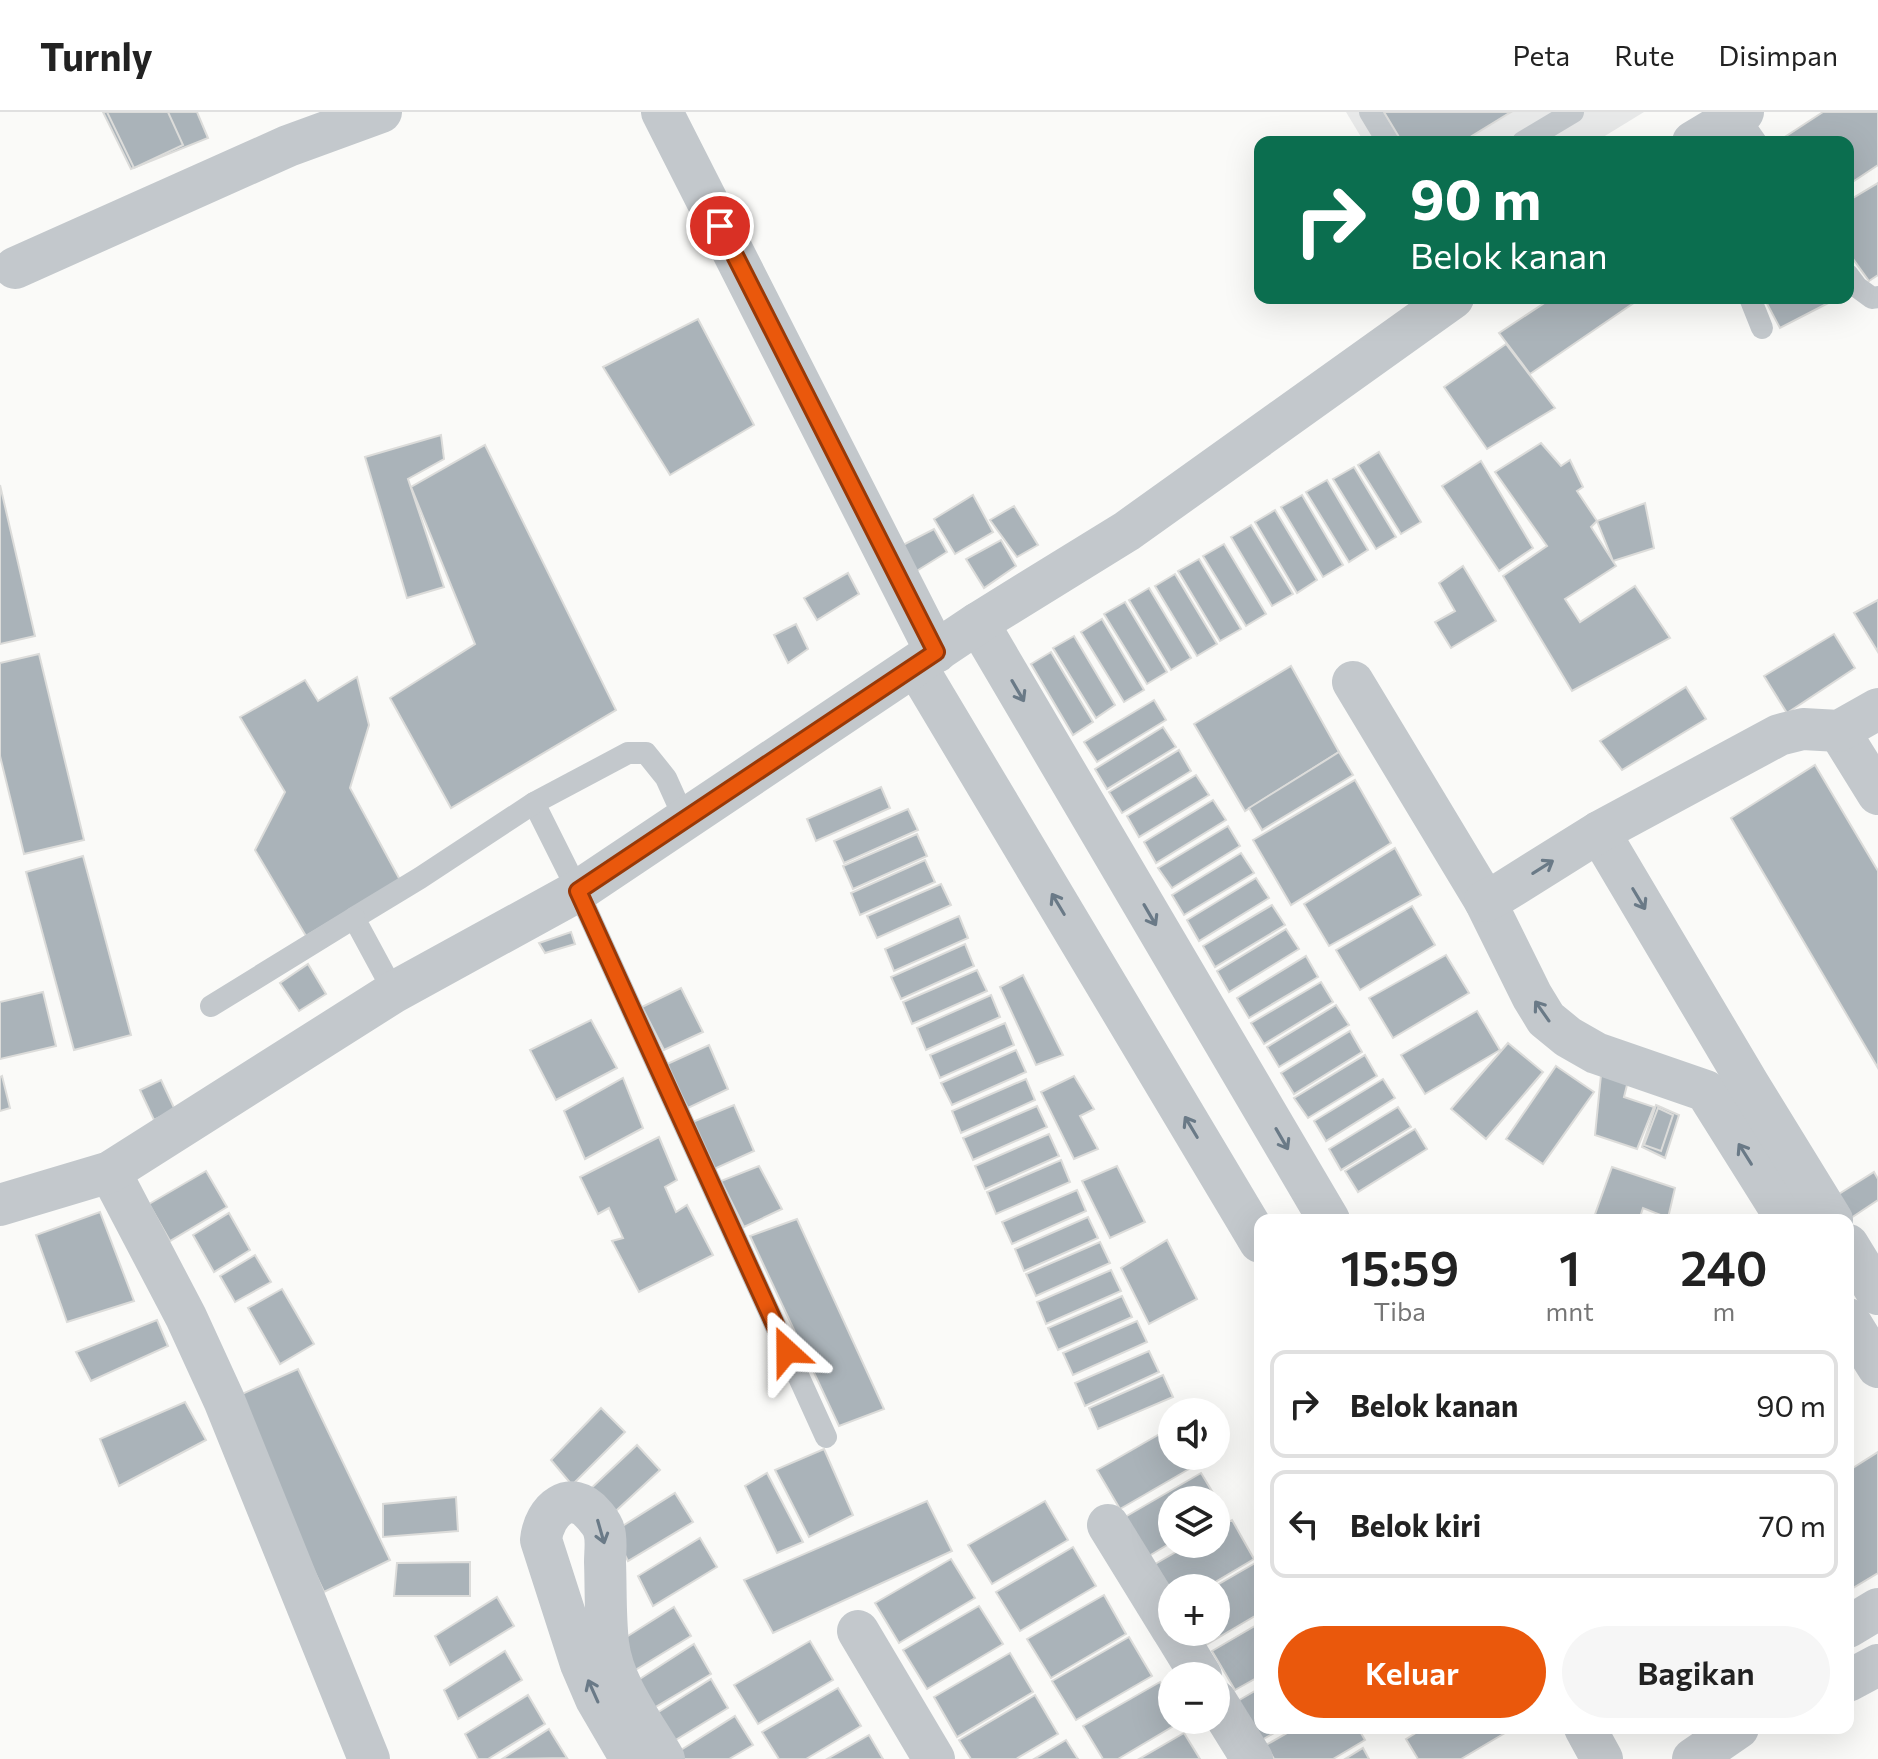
<!DOCTYPE html>
<html lang="id">
<meta charset="utf-8">
<style>
body{margin:0;font-family:Commissioner,sans-serif;background:#f6f6f6;color:#222;height:100vh;display:flex;flex-direction:column;font-size:30px;white-space:nowrap}
*{box-sizing:border-box;margin:0}
p{font-size:26px;color:#767676}
.icon{flex:none;width:44px;height:44px;fill:none;stroke:currentColor;stroke-width:2;stroke-linecap:round;stroke-linejoin:round}
.map{position:relative;flex:1;overflow:hidden}
.details{position:absolute;left:1254px;top:1102px;width:600px;height:520px;display:flex;flex-direction:column;background:#fff;border-radius:16px;box-shadow:0 8px 32px #0002}
.details>*{flex:none}
.banner{position:absolute;left:1254px;top:24px;width:600px;height:168px;border-radius:16px;box-shadow:0 8px 32px #0002;background:#0b6e4f;color:#fff;overflow:hidden}
.fabs{position:absolute;left:1158px;top:1286px;display:grid;gap:16px}
.fabs a{display:grid;place-items:center;width:72px;height:72px;border-radius:50%;background:#fff;box-shadow:0 8px 32px #0002;font-size:40px}
.pin{position:absolute;display:grid;place-items:center;width:68px;height:68px;color:#fff;margin:-34px;border:4px solid #fff;border-radius:50%;box-shadow:0 2px 8px #0007}
.me{position:absolute;width:88px;margin:-44px;rotate:336deg;stroke-linejoin:round;filter:drop-shadow(0 0 6px #0008)}
.turn{display:flex;align-items:center;gap:28px;height:168px;padding:0 24px;font-size:36px}
.turn .icon{width:104px;height:104px;stroke-width:2.5}
.turn b{display:block;font-size:56px;line-height:68px}
.eta{display:flex;justify-content:space-evenly;align-items:center;height:136px;text-align:center}
.eta b{font-size:48px;font-weight:600;line-height:56px}
.primary-button{display:flex;gap:16px;margin-top:auto;padding:16px 24px}
.primary-button a{flex:1;height:92px;border-radius:48px;background:#ea580c;color:#fff;font-size:32px;font-weight:600;line-height:92px;text-align:center}
.primary-button a+a{background:#f6f6f6;color:#222}
ul{padding:0;list-style:none}
li{display:flex;align-items:center;gap:24px;height:108px;margin:0 16px 12px;padding:0 8px;border:4px solid #e0e0e0;border-radius:16px}
li div{flex:1}
li b{display:block;font-size:30px}
li em{font-style:normal}
header{display:flex;align-items:center;gap:48px;box-sizing:border-box;height:112px;padding:0 40px;background:#fff;border-bottom:2px solid #e0e0e0}
header strong{font-size:38px}
nav{display:flex;gap:44px;margin-inline-start:auto;font-size:28px}
.map>svg:first-child{display:block}
.built{fill:#e8e9e9}
.building{fill:#aab3b9;stroke:#dcdcda;stroke-width:2}
.lines{fill:none;stroke-linecap:round;stroke-linejoin:round}
.lane{stroke:#c3c8cc;stroke-width:22}
.street{stroke:#c3c8cc;stroke-width:42}
.oneway{stroke:#6a7a87}
.route-casing{stroke:#983908;stroke-width:20}
.route{stroke:#ea580c;stroke-width:14}
</style>
<header>
<strong>Turnly</strong>
<nav><a>Peta</a><a>Rute</a><a>Disimpan</a></nav>
</header>
<div class="map">
<svg width="1878" height="1647" viewBox="0 0 1878 1647">
<rect width="100%" height="100%" fill="#fafaf8"/>
<path class="built" d="M1346 0H1644L1595 30H1364Z"/>
<g class="building">
<path d="M103 0H197L208 26 131 57Z"/>
<path d="M107 0H168L183 33 134 56Z"/>
<path d="M1384 0H1511L1462 30H1402Z"/>
<path d="M1823 0H1878V53L1848 73V30H1777Z"/>
<path d="M1878 71V163L1869 169 1848 140V89Z"/>
<path d="M1552 186H1641L1530 262 1499 221Z"/>
<path d="M1764 186H1838L1780 216Z"/>
<path d="M698 207 754 313 670 363 603 255Z"/>
<path d="M1506 232 1555 296 1487 337 1444 275Z"/>
<path d="M441 323 444 347 408 367 444 475 407 486 365 345Z"/>
<path d="M1541 331 1561 354 1570 348 1583 375 1577 379 1597 409 1591 415 1616 454 1565 487 1580 510 1635 474 1670 526 1572 579 1503 464 1547 434 1495 360Z"/>
<path d="M485 333 616 598 451 696 390 586 475 532 411 375Z"/>
<path d="M1379 340 1421 410 1401 422 1358 353Z"/>
<path d="M1481 349 1533 436 1499 459 1442 374Z"/>
<path d="M1354 355 1396 425 1376 437 1333 367Z"/>
<path d="M1327 368 1368 438 1349 450 1306 380Z"/>
<path d="M0 373 35 524 0 532Z"/>
<path d="M973 383 993 420 955 442 934 407Z"/>
<path d="M1302 383 1343 453 1323 465 1281 395Z"/>
<path d="M1645 391 1654 436 1613 449 1597 409Z"/>
<path d="M1014 394 1038 433 1017 445 990 408Z"/>
<path d="M1275 398 1317 468 1297 481 1255 410Z"/>
<path d="M1251 413 1293 482 1272 494 1231 425Z"/>
<path d="M934 417 947 440 915 460 899 435Z"/>
<path d="M1001 428 1016 454 984 476 966 447Z"/>
<path d="M1224 432 1266 502 1246 514 1203 444Z"/>
<path d="M1199 447 1241 517 1220 529 1178 459Z"/>
<path d="M1463 454 1496 509 1451 536 1435 510 1455 499 1439 471Z"/>
<path d="M848 461 859 482 817 508 804 486Z"/>
<path d="M1175 462 1217 532 1197 544 1155 474Z"/>
<path d="M1149 476 1191 546 1171 558 1129 488Z"/>
<path d="M1878 488V540L1854 501Z"/>
<path d="M1125 490 1167 560 1147 572 1104 502Z"/>
<path d="M1102 507 1144 578 1124 590 1081 520Z"/>
<path d="M796 512 808 537 788 551 774 523Z"/>
<path d="M1834 522 1855 556 1787 601 1764 564Z"/>
<path d="M1074 524 1115 593 1096 606 1053 536Z"/>
<path d="M1051 540 1093 610 1073 623 1031 552Z"/>
<path d="M39 542 84 728 24 742 0 644V551Z"/>
<path d="M1291 554 1339 640 1245 699 1194 612Z"/>
<path d="M357 565 369 613 350 676 400 768 306 824 255 738 285 680 240 605 305 568 318 589Z"/>
<path d="M1686 575 1706 607 1622 658 1600 629Z"/>
<path d="M1154 588 1166 608 1097 650 1084 630Z"/>
<path d="M1163 615 1176 635 1107 677 1095 657Z"/>
<path d="M1179 638 1191 659 1122 701 1109 680Z"/>
<path d="M1339 640 1353 663 1262 718 1249 696Z"/>
<path d="M1815 653 1878 759V956L1731 706Z"/>
<path d="M1196 663 1209 683 1139 725 1127 704Z"/>
<path d="M1355 668 1391 731 1291 793 1253 728Z"/>
<path d="M881 675 890 696 816 729 807 707Z"/>
<path d="M1213 688 1226 708 1156 751 1144 730Z"/>
<path d="M908 697 918 718 844 751 834 729Z"/>
<path d="M1228 714 1240 734 1172 776 1158 756Z"/>
<path d="M917 722 927 744 853 777 843 754Z"/>
<path d="M1395 736 1421 783 1329 834 1304 792Z"/>
<path d="M1241 741 1254 761 1184 803 1172 783Z"/>
<path d="M83 744 131 923 74 938 26 760Z"/>
<path d="M925 748 935 770 860 803 851 781Z"/>
<path d="M1256 766 1269 786 1199 829 1187 808Z"/>
<path d="M941 772 951 793 877 826 867 804Z"/>
<path d="M1272 793 1285 813 1215 855 1203 834Z"/>
<path d="M1412 794 1435 833 1360 878 1336 838Z"/>
<path d="M959 804 968 826 894 859 885 837Z"/>
<path d="M1286 817 1299 837 1229 880 1217 859Z"/>
<path d="M571 820 575 832 545 841 539 831Z"/>
<path d="M965 832 974 854 901 887 891 865Z"/>
<path d="M1446 843 1469 881 1393 926 1369 886Z"/>
<path d="M1306 844 1318 865 1249 906 1237 886Z"/>
<path d="M308 852 326 882 299 899 280 871Z"/>
<path d="M977 858 987 879 912 912 903 890Z"/>
<path d="M1023 863 1063 943 1036 953 1000 875Z"/>
<path d="M1321 870 1333 890 1264 932 1251 911Z"/>
<path d="M681 876 703 920 664 938 642 895Z"/>
<path d="M43 880 56 934 0 947V890Z"/>
<path d="M991 883 1000 905 926 938 917 916Z"/>
<path d="M1336 893 1349 913 1279 955 1267 935Z"/>
<path d="M1477 899 1500 938 1425 982 1401 943Z"/>
<path d="M591 908 617 956 556 988 530 938Z"/>
<path d="M1005 911 1014 933 940 966 930 943Z"/>
<path d="M1350 919 1362 940 1294 982 1281 961Z"/>
<path d="M1508 931 1543 960 1486 1027 1451 997Z"/>
<path d="M709 933 728 977 688 996 665 953Z"/>
<path d="M1016 938 1026 960 952 993 941 971Z"/>
<path d="M1365 943 1377 964 1308 1006 1294 986Z"/>
<path d="M1556 954 1594 980 1543 1052 1506 1027Z"/>
<path d="M1601 963 1628 969 1624 985 1654 995 1637 1037 1595 1023Z"/>
<path d="M2 964 10 996 0 999V965Z"/>
<path d="M1074 964 1094 997 1080 1004 1098 1037 1074 1047 1041 980Z"/>
<path d="M623 966 643 1016 585 1047 564 999Z"/>
<path d="M1026 967 1035 988 961 1021 952 999Z"/>
<path d="M1383 967 1395 986 1326 1029 1314 1009Z"/>
<path d="M161 968 175 998 154 1008 140 978Z"/>
<path d="M734 993 754 1039 712 1058 690 1011Z"/>
<path d="M1656 993 1679 1003 1665 1046 1642 1035Z"/>
<path d="M1037 994 1047 1015 973 1048 963 1026Z"/>
<path d="M1398 995 1411 1015 1341 1058 1329 1037Z"/>
<path d="M1658 996 1673 1003 1661 1039 1644 1033Z"/>
<path d="M1415 1017 1427 1037 1358 1080 1345 1059Z"/>
<path d="M1049 1022 1059 1044 985 1077 975 1054Z"/>
<path d="M659 1025 677 1068 665 1075 676 1100 687 1093 713 1143 639 1180 612 1129 623 1126 609 1096 598 1102 580 1065Z"/>
<path d="M1061 1048 1070 1070 996 1102 987 1080Z"/>
<path d="M759 1054 782 1097 744 1115 721 1069Z"/>
<path d="M1117 1054 1145 1110 1110 1126 1082 1069Z"/>
<path d="M1612 1055 1675 1076 1668 1106 1643 1096 1639 1108H1593Z"/>
<path d="M206 1059 227 1095 170 1129 149 1092Z"/>
<path d="M1874 1060 1878 1067V1088L1848 1108 1831 1087Z"/>
<path d="M1077 1078 1086 1099 1012 1132 1002 1110Z"/>
<path d="M100 1100 134 1189 67 1210 36 1123Z"/>
<path d="M229 1101 250 1138 214 1160 193 1123Z"/>
<path d="M1088 1105 1098 1126 1024 1159 1015 1137Z"/>
<path d="M797 1107 884 1297 839 1314 750 1124Z"/>
<path d="M1167 1128 1197 1187 1149 1212 1121 1156Z"/>
<path d="M1100 1130 1110 1151 1036 1184 1026 1162Z"/>
<path d="M255 1143 271 1170 235 1190 220 1164Z"/>
<path d="M1111 1158 1121 1179 1046 1212 1037 1190Z"/>
<path d="M282 1177 314 1232 280 1252 248 1196Z"/>
<path d="M1122 1184 1132 1205 1058 1238 1048 1216Z"/>
<path d="M157 1208 168 1234 91 1269 76 1240Z"/>
<path d="M1137 1209 1147 1230 1073 1263 1063 1241Z"/>
<path d="M1149 1239 1159 1260 1085 1294 1075 1271Z"/>
<path d="M298 1257 390 1448 324 1480 233 1286Z"/>
<path d="M1163 1263 1173 1285 1098 1317 1089 1296Z"/>
<path d="M185 1290 206 1328 119 1374 100 1327Z"/>
<path d="M601 1296 625 1320 572 1373 551 1348Z"/>
<path d="M1172 1315V1344H1191L1196 1353 1120 1397 1097 1358Z"/>
<path d="M637 1333 660 1358 605 1409 584 1383Z"/>
<path d="M824 1337 853 1403 809 1425 775 1358Z"/>
<path d="M1878 1340V1461L1848 1479V1359Z"/>
<path d="M767 1361 803 1430 777 1441 745 1374Z"/>
<path d="M1201 1361 1224 1399 1216 1404V1388H1172V1430L1149 1444 1125 1405Z"/>
<path d="M675 1381 693 1410 628 1449 613 1420Z"/>
<path d="M456 1385 458 1419 383 1425V1392Z"/>
<path d="M927 1389 952 1439 773 1521 744 1468Z"/>
<path d="M1045 1389 1068 1428 992 1472 968 1433Z"/>
<path d="M1232 1408 1254 1447 1205 1476H1172V1481L1155 1452 1190 1432H1216V1417Z"/>
<path d="M700 1426 717 1455 653 1494 638 1464Z"/>
<path d="M1073 1435 1096 1474 1020 1519 996 1480Z"/>
<path d="M951 1447 975 1486 899 1531 875 1491Z"/>
<path d="M470 1450V1484H394L397 1451Z"/>
<path d="M1257 1450 1260 1455V1501L1204 1534 1196 1520H1216V1476H1212Z"/>
<path d="M1104 1483 1126 1522 1051 1566 1027 1527Z"/>
<path d="M497 1485 514 1514 450 1553 435 1524Z"/>
<path d="M979 1494 1003 1532 927 1577 903 1538Z"/>
<path d="M674 1495 691 1524 627 1563 612 1534Z"/>
<path d="M1260 1511V1564L1235 1578 1212 1539Z"/>
<path d="M1129 1525 1152 1564 1076 1608 1052 1569Z"/>
<path d="M810 1529 833 1568 758 1612 734 1573Z"/>
<path d="M694 1532 711 1562 647 1600 632 1572Z"/>
<path d="M505 1539 522 1568 458 1607 444 1578Z"/>
<path d="M1010 1541 1033 1580 957 1625 934 1585Z"/>
<path d="M711 1567 728 1596 664 1635 649 1606Z"/>
<path d="M1160 1570 1172 1591V1608L1182 1609 1118 1647H1103L1083 1614Z"/>
<path d="M838 1576 861 1614 806 1647H779L762 1620Z"/>
<path d="M1260 1576V1616H1283L1260 1629 1236 1590Z"/>
<path d="M528 1583 545 1612 488 1647H478L465 1622Z"/>
<path d="M1035 1583 1058 1622 1016 1647H971L959 1628Z"/>
<path d="M735 1604 753 1633 729 1647H675L673 1643Z"/>
<path d="M1296 1616H1358L1365 1628 1333 1647H1274L1266 1633Z"/>
<path d="M1424 1616H1502L1505 1621 1461 1647H1418L1406 1627Z"/>
<path d="M549 1617 567 1646 502 1647Z"/>
<path d="M1184 1621 1200 1647H1139Z"/>
<path d="M869 1623 883 1647H827Z"/>
<path d="M1066 1628 1078 1647H1034Z"/>
<path d="M1363 1636 1369 1647H1345Z"/>
</g>
<g class="lines">
<g class="lane">
<path d="M1370 0 1388 30"/>
<path d="M1737 3 1756 30"/>
<path d="M1523 30 1573 0"/>
<path d="M1848 163 1857 175 1872 186 1878 185"/>
<path d="M1750 186 1762 216"/>
<path d="M534 691 578 779 826 1325"/>
<path d="M394 880 354 806 420 766 534 691 628 641H646L666 666 685 708"/>
<path d="M211 894 354 806"/>
</g>
<g class="street">
<path d="M662 0 936 540"/>
<path d="M1693 30 1743 0"/>
<path d="M15 156 288 34 381 0"/>
<path d="M978 511 1329 1108"/>
<path d="M916 554 1260 1130"/>
<path d="M1353 570 1485 789 1532 884 1546 907 1568 925 1596 941 1706 979 1787 1108"/>
<path d="M1839 619 1878 682"/>
<path d="M1599 720 1749 973 1832 1108"/>
<path d="M1485 789 1503 780 1599 720 1779 623 1803 617 1839 619 1878 597"/>
<path d="M110 1060 186 1205 224 1288 369 1647"/>
<path d="M0 1093 110 1060 394 880 578 779 978 511 1127 419 1453 186"/>
<path d="M1848 1133 1878 1182"/>
<path d="M1848 1207 1878 1255"/>
<path d="M1108 1413 1172 1517"/>
<path d="M1848 1515 1878 1497"/>
<path d="M858 1519 934 1647"/>
<path d="M1174 1520 1201 1564"/>
<path d="M1848 1569 1878 1553"/>
<path d="M1216 1589 1252 1647"/>
<path d="M1585 1616 1602 1647"/>
<path d="M631 1647 596 1587 581 1552 541 1428C544 1398 571 1375 594 1403 598 1408 603 1413 604 1419 607 1428 605 1440 605 1450 606 1476 605 1504 608 1531 613 1573 643 1611 664 1647"/>
<path d="M1693 1647 1738 1616"/>
</g>
</g>
<defs><path id="oneway-shaft" d="M-6 0H5M1.5-3L5.5 0L1.5 3" fill="none" stroke-width="1.6" stroke-linecap="round" stroke-linejoin="round" transform="scale(2)"/></defs>
<g class="oneway">
<use href="#oneway-shaft" transform="translate(1018 579) rotate(60)"/>
<use href="#oneway-shaft" transform="translate(1543 755) rotate(-32)"/>
<use href="#oneway-shaft" transform="translate(1639 787) rotate(59)"/>
<use href="#oneway-shaft" transform="translate(1058 792) rotate(-121)"/>
<use href="#oneway-shaft" transform="translate(1150 803) rotate(60)"/>
<use href="#oneway-shaft" transform="translate(1542 899) rotate(-125)"/>
<use href="#oneway-shaft" transform="translate(1191 1015) rotate(-121)"/>
<use href="#oneway-shaft" transform="translate(1282 1027) rotate(60)"/>
<use href="#oneway-shaft" transform="translate(1745 1042) rotate(-122)"/>
<use href="#oneway-shaft" transform="translate(601 1420) rotate(74)"/>
<use href="#oneway-shaft" transform="translate(593 1579) rotate(-114)"/>
</g>
<g class="lines">
<defs>
<path id="route" d="M720 114 936 540 578 779 787 1239"/>
</defs>
<use href="#route" class="route-casing"/>
<use href="#route" class="route"/>
</g>
</svg>
<div class="fabs">
<a><svg class="icon" aria-label="sound" viewBox="0 0 24 24"><path d="M4 9h4l5-4v14l-5-4H4zM17 9q2 3 0 6"/></svg></a>
<a><svg class="icon" aria-label="layers" viewBox="0 0 24 24"><path d="M12 4l9 5-9 5-9-5zM3 14l9 5 9-5"/></svg></a>
<a>+</a>
<a>−</a>
</div>
<div class="pin" style="left:720px;top:114px;background:#d93025"><svg class="icon" aria-label="arrive" viewBox="0 0 24 24"><path d="M6 21V4h12l-3 4 3 4H6"/></svg></div>
<svg class="me" style="left:787px;top:1239px" viewBox="-20 -20 40 40"><path d="M0-17L14 15 0 8-14 15z" fill="#ea580c" stroke="#fff" stroke-width="4"/></svg>
<div class="banner">
<div class="turn"><svg class="icon" aria-label="right" viewBox="0 0 24 24"><path d="M7 20v-9h11M14 6l5 5-5 5"/></svg><div><b>90 m</b>Belok kanan</div></div>
</div>
<section class="details">
<div class="eta">
<div><b>15:59</b><p>Tiba</p></div>
<div><b>1</b><p>mnt</p></div>
<div><b>240</b><p>m</p></div>
</div>
<ul>
<li><svg class="icon" aria-label="right" viewBox="0 0 24 24"><path d="M7 20v-9h11M14 6l5 5-5 5"/></svg><div><b>Belok kanan</b></div><em>90 m</em></li>
<li><svg class="icon" aria-label="left" viewBox="0 0 24 24"><path d="M17 20v-9H6M10 6l-5 5 5 5"/></svg><div><b>Belok kiri</b></div><em>70 m</em></li>
</ul>
<div class="primary-button"><a>Keluar</a><a>Bagikan</a></div>
</section>
</div>
